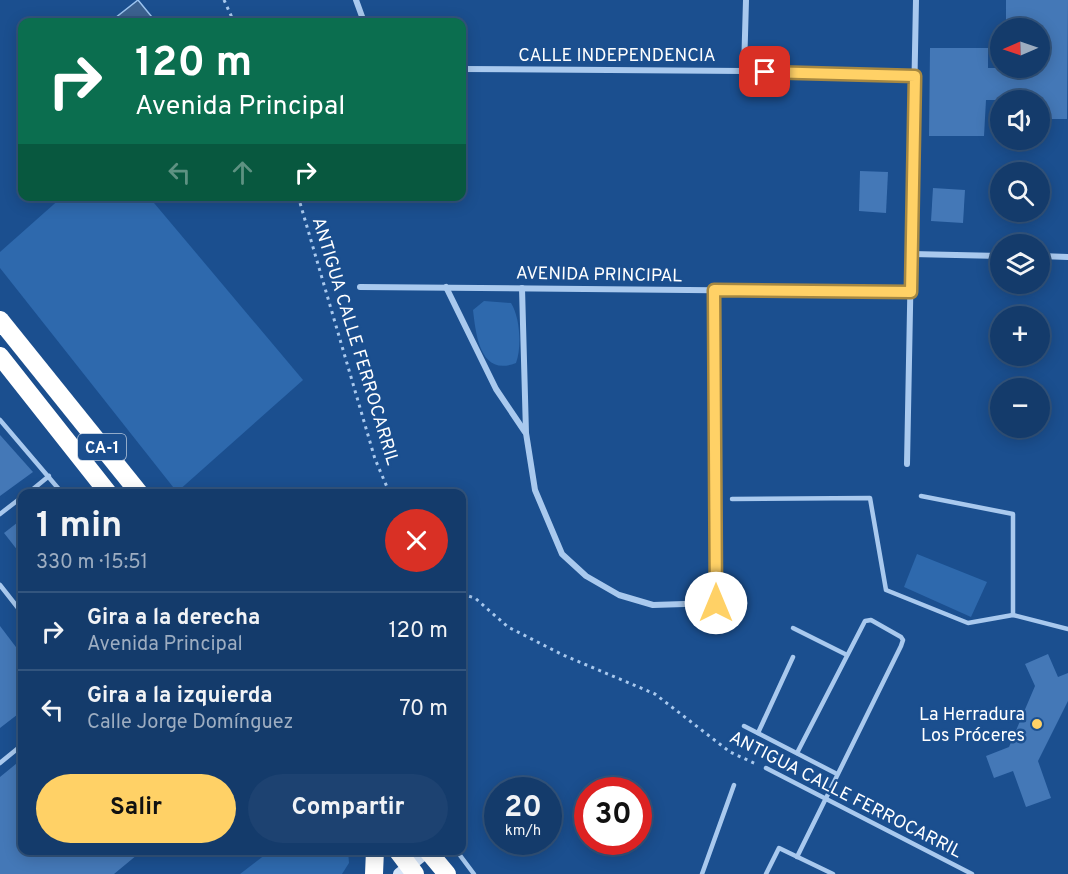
<!DOCTYPE html>
<html lang="es">
<meta charset="utf-8">
<style>
body{margin:0;font-family:Overpass,sans-serif;background:#1d4271;color:#f1f3f6;height:100vh;display:flex;flex-direction:column;font-size:22px;white-space:nowrap}
*{box-sizing:border-box;margin:0}
p{font-size:20px;color:#9dadc1}
.icon{flex:none;width:33px;height:33px;fill:none;stroke:currentColor;stroke-width:2;stroke-linecap:round;stroke-linejoin:round}
.map{position:relative;flex:1;overflow:hidden}
.sheet{position:absolute;left:18px;top:489px;width:448px;height:366px;display:flex;flex-direction:column;background:#143b6b;border-radius:12px;box-shadow:0 3px 15px #0003,0 0 0 2px #33557e}
.sheet>*{flex:none}
.hud{position:absolute;left:18px;top:18px;width:448px;height:183px;border-radius:12px;box-shadow:0 3px 15px #0003,0 0 0 2px #33557e;background:#0b6e4f;color:#fff;overflow:hidden}
.needle{width:39px;rotate:268deg}
.tools{position:absolute;left:990px;top:18px;display:grid;gap:12px}
.tools a{display:grid;place-items:center;width:60px;height:60px;border-radius:50%;background:#143b6b;box-shadow:0 3px 15px #0003,0 0 0 2px #33557e;font-size:30px}
.speed{position:absolute;left:484px;top:777px;display:flex;gap:12px;font-size:30px;font-weight:700;text-align:center}
.speed>*{display:grid;place-content:center;width:78px;height:78px;border-radius:50%;background:#143b6b;box-shadow:0 3px 15px #0003,0 0 0 2px #33557e;line-height:1}
.speed small{font-size:15px;font-weight:400}
.speed .limit{border:9px solid #d22;background:#fff;color:#111}
.pin{position:absolute;display:grid;place-items:center;width:51px;height:51px;color:#fff;margin:-26px;border-radius:12px;box-shadow:0 3px 9px #0006}
.me{position:absolute;width:66px;margin:-33px;rotate:0deg;stroke-linejoin:round;filter:drop-shadow(0 0 4px #0008)}
.turn{display:flex;align-items:center;gap:21px;height:126px;padding:0 18px;font-size:27px}
.turn .icon{width:78px;height:78px;stroke-width:2.5}
.turn b{display:block;font-size:42px;line-height:51px}
.lanes{display:flex;align-items:center;height:57px;padding:0 18px;background:#0003;justify-content:center;gap:30px;direction:ltr}
.lanes .off{opacity:.35}
.round{display:grid;place-items:center;flex:none;width:63px;height:63px;border-radius:32px;background:#1d4271}
.headline{display:flex;align-items:center;justify-content:space-between;height:102px;padding:0 18px}
h1{font-size:36px;font-weight:700;line-height:45px}
.cta{display:flex;gap:12px;margin-top:auto;padding:12px 18px}
.cta a{flex:1;height:69px;border-radius:36px;background:#ffd166;color:#111;font-size:24px;font-weight:700;line-height:69px;text-align:center}
.cta a+a{background:#1d4271;color:#f1f3f6}
ul{padding:0;list-style:none}
li{display:flex;align-items:center;gap:18px;height:78px;padding:0 18px;border-top:2px solid #33557e}
li div{flex:1}
li b{display:block;font-size:22px}
li em{font-style:normal}
.map>svg:first-child{display:block}
.green{fill:#2e69ad}
.water{fill:#3c6290;stroke:#9cc4f0;stroke-width:1.5}
.building{fill:#4478b7}
.lines{fill:none;stroke-linecap:round;stroke-linejoin:round}
.path{stroke:#a9c9ee;stroke-width:3;stroke-dasharray:3 4.5;stroke-linecap:butt}
.lane{stroke:#a9c9ee;stroke-width:4.5}
.street{stroke:#a9c9ee;stroke-width:6}
.secondary{stroke:#d6e6fa;stroke-width:12}
.highway{stroke:#fff;stroke-width:18}
.route-casing{stroke:#a68842;stroke-width:15}
.route{stroke:#ffd166;stroke-width:10}
.poi-dot{fill:#ffd166;stroke:#1b4f8f;stroke-width:2}
.labels{text-anchor:middle;stroke-width:5;stroke-linejoin:round;paint-order:stroke}
.shield{fill:#1b4f8f;stroke:#bbcadd;stroke-width:1.5}
.shield-label{font-size:16px;font-weight:bold;fill:#fff}
.street-label{font-size:18px;fill:#fff;stroke:#1b4f8f}
.poi-label{font-size:18px;fill:#fff;stroke:#1b4f8f;text-anchor:end}
</style>
<div class="map">
<svg width="1068" height="874" viewBox="0 0 1068 874">
<rect width="100%" height="100%" fill="#1b4f8f"/>
<g class="green">
<path d="M62 197H149L303 380 177 492 0 268V252Z"/>
<path d="M484 301 511 303C520 317 522 347 516 363 480 377 476 335 473 310Z"/>
<path d="M917 554 987 582 971 617 904 587Z"/>
<path d="M270 851H348L349 863 342 874H240Z"/>
</g>
<path class="water" d="M138 0 156 22H110Z"/>
<g class="building">
<path d="M1006 0H1068L1067 119H1040V100H986L984 136H929L930 48H988V68H1040V28H1006Z"/>
<path d="M860 171 888 172 886 213 859 211Z"/>
<path d="M933 188 965 190 963 223 931 221Z"/>
<path d="M0 435 33 472 0 496Z"/>
<path d="M22 519V556L4 533Z"/>
<path d="M0 626 22 655V711L0 728Z"/>
<path d="M1048 654 1058 677 1068 673V701L1038 761 1051 798 1026 807 1013 771 994 778 986 756 1009 747 1035 686 1025 664Z"/>
<path d="M22 759V850H143L114 874H0V777Z"/>
</g>
<g class="lines">
<g class="path">
<path d="M224 0 234 22"/>
<path d="M298 196 375 459 390 494"/>
<path d="M462 594 475 598 508 627 563 655 655 694 730 752 756 764"/>
</g>
<g class="lane">
<path d="M0 420 63 494"/>
<path d="M27 494 49 476"/>
<path d="M921 496 1013 514V615L1068 629"/>
<path d="M732 499 870 498 886 590 968 623 1013 615"/>
<path d="M0 514 22 497"/>
<path d="M0 585 22 613"/>
<path d="M793 628 847 655"/>
<path d="M744 726 837 774"/>
<path d="M758 733 793 657"/>
<path d="M797 753 865 621 871 620 901 637 903 640 901 646 797 857"/>
<path d="M0 763 22 745"/>
<path d="M766 768 972 874"/>
<path d="M456 850 474 874"/>
<path d="M702 874 734 785"/>
<path d="M766 874 779 848 833 874"/>
</g>
<g class="street">
<path d="M356 0 364 22"/>
<path d="M462 69 744 71 915 76"/>
<path d="M744 71 746 0"/>
<path d="M912 254 1000 256"/>
<path d="M1040 256 1068 257"/>
<path d="M360 287 911 292"/>
<path d="M446 287 496 389 525 432"/>
<path d="M522 288 526 433 535 490 562 554 586 576 619 595 653 605 716 603 714 290"/>
<path d="M907 464 916 0"/>
</g>
<path class="secondary" d="M399 874 428 851"/>
<g class="highway">
<path d="M0 320 140 494"/>
<path d="M0 356 109 494"/>
<path d="M397 850 415 874"/>
<path d="M427 850 447 874"/>
<path d="M374 874 375 850"/>
</g>
</g>
<g class="lines">
<defs>
<path id="route" d="M716 603 714 290 911 292 915 76 765 72"/>
</defs>
<use href="#route" class="route-casing"/>
<use href="#route" class="route"/>
</g>
<circle class="poi-dot" cx="1037" cy="724" r="6"/>
<g class="labels">
<rect class="shield" x="78" y="434" width="48" height="26" rx="4.5"/>
<g class="shield-label">
<text x="102" y="453">CA-1</text>
</g>
<g class="street-label">
<text x="617" y="61">CALLE INDEPENDENCIA</text>
<text transform="translate(599 274) rotate(1)" y="6">AVENIDA PRINCIPAL</text>
<text transform="translate(356 341) rotate(73)" y="6">ANTIGUA CALLE FERROCARRIL</text>
<text transform="translate(846 794) rotate(27)" y="6">ANTIGUA CALLE FERROCARRIL</text>
</g>
<g class="poi-label">
<text x="1025" y="720">La Herradura<tspan x="1025" dy="21">Los Próceres</tspan></text>
</g>
</g>
</svg>
<div class="tools">
<a><svg class="needle" viewBox="-14 -14 28 28"><path d="M0-13l5 13h-10z" fill="#e53935"/><path d="M0 13l5-13h-10z" fill="#9dadc1"/></svg></a>
<a><svg class="icon" aria-label="sound" viewBox="0 0 24 24"><path d="M4 9h4l5-4v14l-5-4H4zM17 9q2 3 0 6"/></svg></a>
<a><svg class="icon" aria-label="search" viewBox="0 0 24 24"><circle cx="10" cy="10" r="6"/><path d="M15 15l6 6"/></svg></a>
<a><svg class="icon" aria-label="layers" viewBox="0 0 24 24"><path d="M12 4l9 5-9 5-9-5zM3 14l9 5 9-5"/></svg></a>
<a>+</a>
<a>−</a>
</div>
<div class="speed"><div>20<small>km/h</small></div><div class="limit">30</div></div>
<div class="pin" style="left:765px;top:72px;background:#d93025"><svg class="icon" aria-label="arrive" viewBox="0 0 24 24"><path d="M6 21V4h12l-3 4 3 4H6"/></svg></div>
<svg class="me" style="left:716px;top:603px" viewBox="-20 -20 40 40"><circle r="19" fill="#fff"/><path d="M0-13L10 11 0 6-10 11z" fill="#ffd166"/></svg>
<div class="hud">
<div class="turn"><svg class="icon" aria-label="right" viewBox="0 0 24 24"><path d="M7 20v-9h11M14 6l5 5-5 5"/></svg><div><b>120 m</b>Avenida Principal</div></div>
<div class="lanes"><svg class="icon off" aria-label="left" viewBox="0 0 24 24"><path d="M17 20v-9H6M10 6l-5 5 5 5"/></svg><svg class="icon off" aria-label="ahead" viewBox="0 0 24 24"><path d="M12 20V5M6 11l6-6 6 6"/></svg><svg class="icon" aria-label="right" viewBox="0 0 24 24"><path d="M7 20v-9h11M14 6l5 5-5 5"/></svg></div>
</div>
<section class="sheet">
<div class="headline"><div><h1>1 min</h1><p>330 m · 15:51</p></div><a class="round" style="background:#d93025;color:#fff"><svg class="icon" aria-label="close" viewBox="0 0 24 24"><path d="M6 6l12 12M18 6L6 18"/></svg></a></div>
<ul>
<li><svg class="icon" aria-label="right" viewBox="0 0 24 24"><path d="M7 20v-9h11M14 6l5 5-5 5"/></svg><div><b>Gira a la derecha</b><p>Avenida Principal</p></div><em>120 m</em></li>
<li><svg class="icon" aria-label="left" viewBox="0 0 24 24"><path d="M17 20v-9H6M10 6l-5 5 5 5"/></svg><div><b>Gira a la izquierda</b><p>Calle Jorge Domínguez</p></div><em>70 m</em></li>
</ul>
<div class="cta"><a>Salir</a><a>Compartir</a></div>
</section>
</div>
